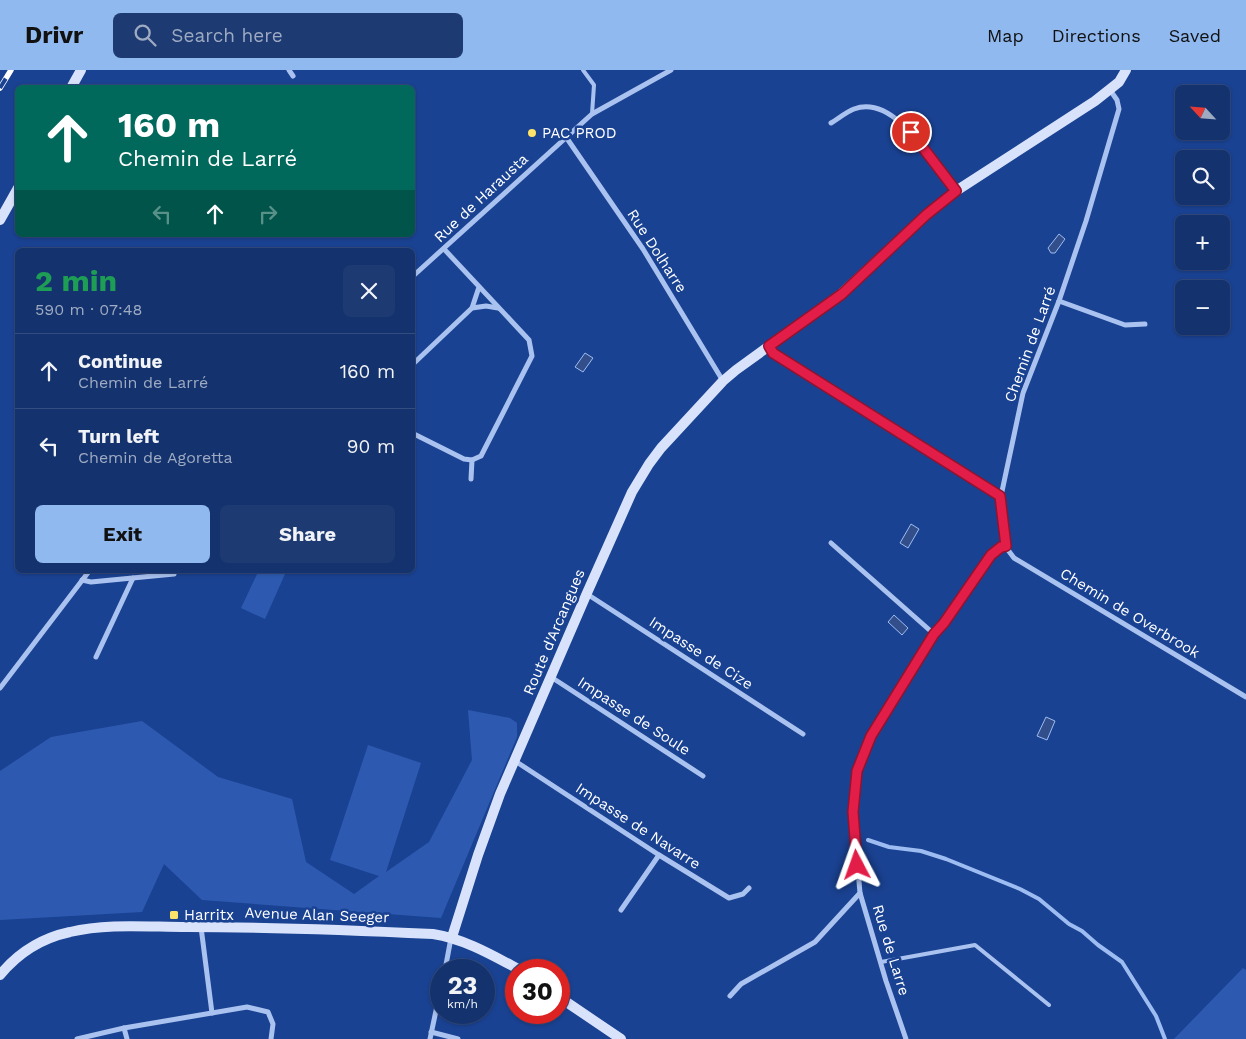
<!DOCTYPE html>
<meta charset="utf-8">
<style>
body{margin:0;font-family:"Work Sans",sans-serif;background:#1d3a73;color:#f1f3f6;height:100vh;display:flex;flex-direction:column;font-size:19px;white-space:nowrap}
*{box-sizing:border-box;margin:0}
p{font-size:16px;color:#9daac2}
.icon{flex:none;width:28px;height:28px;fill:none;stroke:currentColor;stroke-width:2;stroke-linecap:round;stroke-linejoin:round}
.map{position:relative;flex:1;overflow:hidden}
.drawer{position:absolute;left:15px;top:178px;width:400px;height:325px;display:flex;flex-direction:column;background:#14326e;border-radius:8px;box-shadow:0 1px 4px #0004,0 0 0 1px #334d81}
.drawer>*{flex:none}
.guide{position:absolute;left:15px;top:15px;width:400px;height:152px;border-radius:8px;box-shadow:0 1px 4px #0004,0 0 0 1px #334d81;background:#00695c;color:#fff;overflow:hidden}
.needle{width:32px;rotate:296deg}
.tools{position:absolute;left:1175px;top:15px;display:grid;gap:10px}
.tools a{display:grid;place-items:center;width:55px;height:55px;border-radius:8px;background:#14326e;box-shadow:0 1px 4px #0004,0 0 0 1px #334d81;font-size:25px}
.speed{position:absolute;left:430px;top:889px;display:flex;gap:10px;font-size:25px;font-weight:700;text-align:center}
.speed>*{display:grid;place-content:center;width:65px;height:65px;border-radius:50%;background:#14326e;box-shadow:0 1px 4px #0004,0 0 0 1px #334d81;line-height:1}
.speed small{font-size:12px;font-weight:400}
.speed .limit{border:8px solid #d22;background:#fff;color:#111}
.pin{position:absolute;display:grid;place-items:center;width:42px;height:42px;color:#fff;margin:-21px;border:2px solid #fff;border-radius:50%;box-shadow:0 1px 5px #0007}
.me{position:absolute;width:55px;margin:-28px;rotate:356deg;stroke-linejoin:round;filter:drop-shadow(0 0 4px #0008)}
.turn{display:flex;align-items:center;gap:18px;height:105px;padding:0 20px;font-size:22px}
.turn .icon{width:65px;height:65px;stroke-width:2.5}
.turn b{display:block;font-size:35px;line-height:42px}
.lanes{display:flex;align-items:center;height:48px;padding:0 20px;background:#0003;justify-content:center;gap:25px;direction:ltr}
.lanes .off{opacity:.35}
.round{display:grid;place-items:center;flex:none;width:52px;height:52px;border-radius:8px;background:#1d3a73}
.headline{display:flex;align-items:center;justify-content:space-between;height:85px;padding:0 20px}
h1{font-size:30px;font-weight:700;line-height:38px;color:#1e9e55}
.primary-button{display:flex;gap:10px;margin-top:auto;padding:10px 20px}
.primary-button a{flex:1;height:58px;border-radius:8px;background:#90b9f0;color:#111;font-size:20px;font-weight:700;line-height:58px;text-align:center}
.primary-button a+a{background:#1d3a73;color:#f1f3f6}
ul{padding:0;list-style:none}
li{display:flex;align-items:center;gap:15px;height:75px;padding:0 20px;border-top:1px solid #334d81}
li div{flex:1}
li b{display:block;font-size:19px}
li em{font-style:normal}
header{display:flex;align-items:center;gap:30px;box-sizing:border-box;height:70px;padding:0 25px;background:#90b9f0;color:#111}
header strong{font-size:24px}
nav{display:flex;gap:28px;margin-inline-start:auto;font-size:18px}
.search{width:350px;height:45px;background:#1d3a73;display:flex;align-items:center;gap:12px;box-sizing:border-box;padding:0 18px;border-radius:8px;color:#9daac2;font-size:19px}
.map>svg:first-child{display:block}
.green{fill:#2d5ab0}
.water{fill:#334f8b;stroke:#9dbcf1}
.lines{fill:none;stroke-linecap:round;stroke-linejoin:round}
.stream{stroke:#9dbcf1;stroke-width:4}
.lane{stroke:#aac2ef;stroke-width:4}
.street{stroke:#aac2ef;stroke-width:5}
.secondary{stroke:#d8e3fb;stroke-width:10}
.rail-casing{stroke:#fff;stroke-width:5.5}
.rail{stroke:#1a4292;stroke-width:4;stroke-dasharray:11;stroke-linecap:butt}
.route-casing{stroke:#92132f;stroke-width:12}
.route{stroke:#e11d48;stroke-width:9}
.poi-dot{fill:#ffe368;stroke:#1a4292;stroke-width:2}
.labels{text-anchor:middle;stroke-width:5;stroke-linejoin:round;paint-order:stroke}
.poi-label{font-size:15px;fill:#fff;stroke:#1a4292;text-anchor:start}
.street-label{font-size:15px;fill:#fff;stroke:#1a4292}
</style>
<header>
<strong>Drivr</strong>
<div class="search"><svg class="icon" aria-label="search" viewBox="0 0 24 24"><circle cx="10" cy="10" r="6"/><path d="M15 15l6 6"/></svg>Search here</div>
<nav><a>Map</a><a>Directions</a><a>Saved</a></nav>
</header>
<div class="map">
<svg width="1246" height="969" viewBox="0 0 1246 969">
<rect width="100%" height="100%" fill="#1a4292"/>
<g class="green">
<path d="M259 500H277L285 504 265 549 241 538Z"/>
<path d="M468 640 510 648 517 653V667L441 848 202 830 164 794 142 842 0 850V701L51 667 142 651 218 707 292 729 306 792 354 824 379 806 330 790 368 675 421 693 386 802 429 772 472 690Z"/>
<path d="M1243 898 1246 900V969H1174Z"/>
</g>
<g class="water">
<path d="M1059 164 1065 169 1055 183H1051L1048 178Z"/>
<path d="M585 283 593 288 583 302 575 297Z"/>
<path d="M911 454 919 459 908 478 900 473Z"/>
<path d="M894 545 908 558 902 565 888 552Z"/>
<path d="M1046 647 1055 651 1047 670 1037 666Z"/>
</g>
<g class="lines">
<path class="stream" d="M868 770 889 777 921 781 946 789 1020 819 1039 829 1069 854 1082 861 1098 875 1122 892 1156 946 1165 969"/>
<g class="lane">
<path d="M583 0 594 15 592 44"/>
<path d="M881 892 975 875 1049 935"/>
</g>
<g class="street">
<path d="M289 0 293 6"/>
<path d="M831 53C838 49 846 42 854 39 896 23 933 95 956 121"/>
<path d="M566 67 643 179 723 311"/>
<path d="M412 207 592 44 671 0"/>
<path d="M1059 231 1125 255 1145 254"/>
<path d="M472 238 479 217"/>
<path d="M769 276 773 283 1001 426"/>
<path d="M412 295 472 238 486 236 498 238"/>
<path d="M412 363 464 389 472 390 481 386 532 286 529 270 444 179"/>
<path d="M471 409 472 390"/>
<path d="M831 473 934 564"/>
<path d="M1005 476 1014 488 1246 627"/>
<path d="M82 510 91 512 174 504"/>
<path d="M587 524 803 664"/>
<path d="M96 587 133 508"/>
<path d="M551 607 703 706"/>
<path d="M0 618 90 500"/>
<path d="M515 691 659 785 729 828 743 824 749 818"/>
<path d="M621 840 659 785"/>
<path d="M201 857 212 943"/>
<path d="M445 900 451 868"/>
<path d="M730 926 741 914 815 872 860 823"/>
<path d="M124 958 127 969"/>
<path d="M431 962 458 969"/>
<path d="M77 969 124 958 247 937 268 942 273 954 271 969"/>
<path d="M430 969 441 917"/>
<path d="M906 969 886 911 860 823 853 742 857 701 871 667 934 564 944 553 991 485 1001 477 1005 476 1001 426 1023 323 1059 231 1086 151 1119 39 1117 30 1110 20"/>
</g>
<g class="secondary">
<path d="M71 18 81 0"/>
<path d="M0 150 18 118"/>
<path d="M452 867 478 785 500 724 587 523 632 422 649 394 661 378 723 311 736 300 841 224 926 145 956 121 1095 31 1119 12 1126 0"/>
<path d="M0 905C18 883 42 868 70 862 107 853 148 857 187 857 269 857 351 860 433 864 465 869 492 885 520 900"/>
<path d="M559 927 621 969"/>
</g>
<defs>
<path id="rail" d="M0 18 11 0"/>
</defs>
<use href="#rail" class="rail-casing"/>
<use href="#rail" class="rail"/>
</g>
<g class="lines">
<defs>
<path id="route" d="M857 795 853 742 857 701 871 666 934 564 944 553 991 485 1001 477 1006 476 1000 426 773 283 769 276 842 224 926 145 956 121 911 62"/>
</defs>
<use href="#route" class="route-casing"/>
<use href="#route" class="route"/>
</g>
<g class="poi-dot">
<circle cx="532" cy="63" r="5"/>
<rect x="169" y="840" width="10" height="10" rx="2.5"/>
</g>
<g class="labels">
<g class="poi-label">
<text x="542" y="68">PAC PROD</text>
<text x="184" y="850">Harritx</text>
</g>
<g class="street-label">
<text transform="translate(481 128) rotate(-43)" y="5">Rue de Harausta</text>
<text transform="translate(657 181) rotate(57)" y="5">Rue Dolharre</text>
<text transform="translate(1030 274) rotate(-70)" y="5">Chemin de Larré</text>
<text transform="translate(1130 543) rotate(31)" y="5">Chemin de Overbrook</text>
<text transform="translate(554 562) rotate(-67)" y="5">Route d'Arcangues</text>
<text transform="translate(701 583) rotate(33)" y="5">Impasse de Cize</text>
<text transform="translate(634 646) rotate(33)" y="5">Impasse de Soule</text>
<text transform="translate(638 756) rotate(33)" y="5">Impasse de Navarre</text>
<text transform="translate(317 845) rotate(2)" y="5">Avenue Alan Seeger</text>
<text transform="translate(891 880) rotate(73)" y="5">Rue de Larre</text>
</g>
</g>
</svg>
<div class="tools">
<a><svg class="needle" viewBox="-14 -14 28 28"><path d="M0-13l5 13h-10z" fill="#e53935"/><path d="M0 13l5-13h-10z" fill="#9daac2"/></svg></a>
<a><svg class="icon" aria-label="search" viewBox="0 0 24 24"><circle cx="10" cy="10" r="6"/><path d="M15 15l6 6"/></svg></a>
<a>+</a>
<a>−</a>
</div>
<div class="speed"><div>23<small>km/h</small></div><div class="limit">30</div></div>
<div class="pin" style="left:911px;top:62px;background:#d93025"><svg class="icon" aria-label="arrive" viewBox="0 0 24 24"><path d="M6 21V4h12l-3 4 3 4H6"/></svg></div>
<svg class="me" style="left:857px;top:795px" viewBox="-20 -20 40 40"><path d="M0-17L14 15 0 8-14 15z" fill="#e11d48" stroke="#fff" stroke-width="4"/></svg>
<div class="guide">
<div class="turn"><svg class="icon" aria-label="ahead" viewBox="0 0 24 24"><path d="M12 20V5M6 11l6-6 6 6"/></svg><div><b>160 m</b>Chemin de Larré</div></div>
<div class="lanes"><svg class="icon off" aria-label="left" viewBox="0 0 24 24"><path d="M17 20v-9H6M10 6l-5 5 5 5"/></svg><svg class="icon" aria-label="ahead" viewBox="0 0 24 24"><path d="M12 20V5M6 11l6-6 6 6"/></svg><svg class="icon off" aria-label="right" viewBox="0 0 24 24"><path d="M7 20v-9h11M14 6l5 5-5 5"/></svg></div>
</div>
<section class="drawer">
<div class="headline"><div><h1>2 min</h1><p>590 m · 07:48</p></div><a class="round"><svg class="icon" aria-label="close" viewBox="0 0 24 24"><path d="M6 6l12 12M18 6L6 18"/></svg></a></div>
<ul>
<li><svg class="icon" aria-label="ahead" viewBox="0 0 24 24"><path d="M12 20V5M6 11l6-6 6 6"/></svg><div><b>Continue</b><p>Chemin de Larré</p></div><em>160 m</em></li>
<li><svg class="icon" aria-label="left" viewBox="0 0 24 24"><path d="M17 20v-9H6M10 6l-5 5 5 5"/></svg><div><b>Turn left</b><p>Chemin de Agoretta</p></div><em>90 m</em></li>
</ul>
<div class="primary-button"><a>Exit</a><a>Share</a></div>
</section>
</div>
